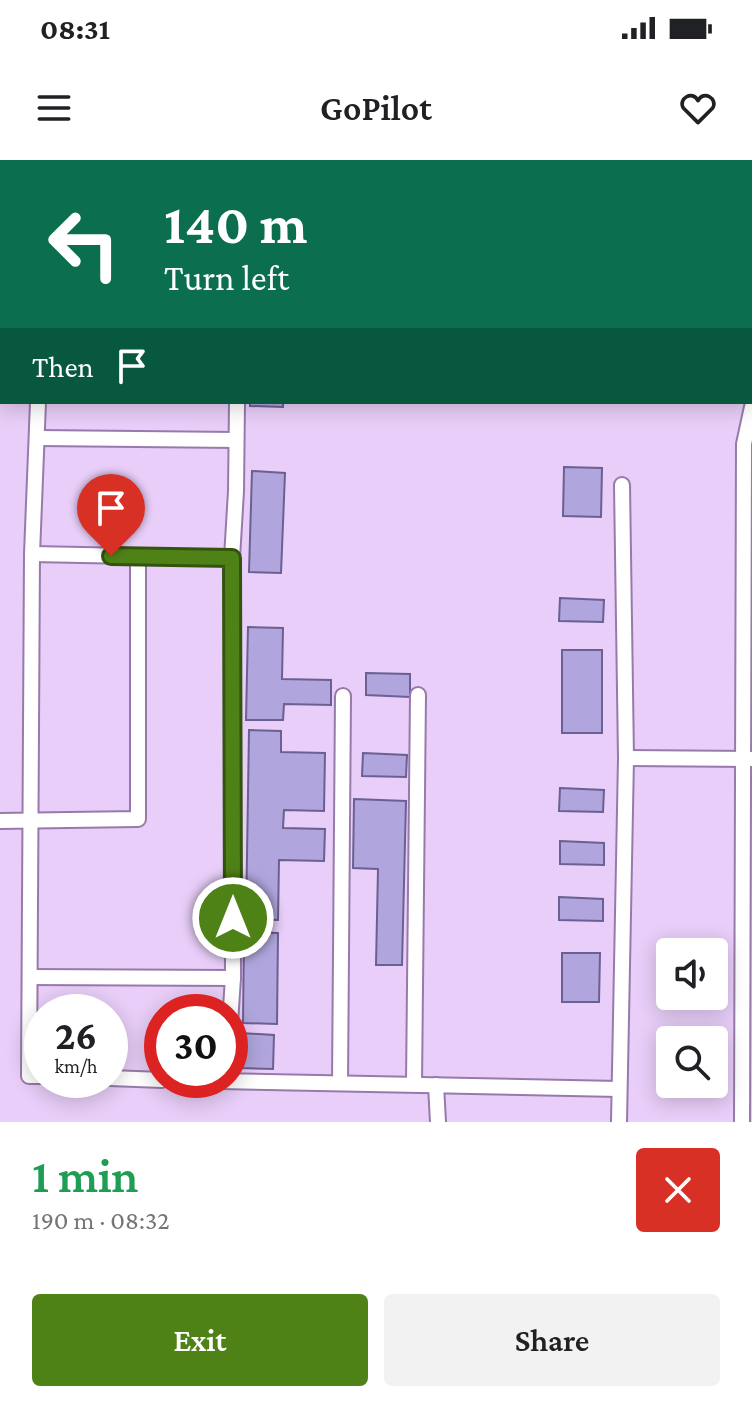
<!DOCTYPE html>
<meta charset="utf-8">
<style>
body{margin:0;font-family:"Crimson Pro",serif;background:#f2f2f2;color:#202124;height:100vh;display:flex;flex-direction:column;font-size:30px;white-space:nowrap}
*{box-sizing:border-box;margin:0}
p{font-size:26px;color:#757577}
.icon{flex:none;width:44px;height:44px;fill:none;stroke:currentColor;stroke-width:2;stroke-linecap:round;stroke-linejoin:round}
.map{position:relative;height:962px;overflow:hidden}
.sheet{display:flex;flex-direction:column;background:#fff;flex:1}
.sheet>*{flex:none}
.hud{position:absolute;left:0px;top:0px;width:752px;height:244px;box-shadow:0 4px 20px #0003;background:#0b6e4f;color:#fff;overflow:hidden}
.fabs{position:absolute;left:656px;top:778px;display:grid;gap:16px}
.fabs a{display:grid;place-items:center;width:72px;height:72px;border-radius:8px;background:#fff;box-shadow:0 4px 20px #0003;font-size:40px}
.speed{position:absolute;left:24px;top:834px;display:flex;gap:16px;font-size:40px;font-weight:700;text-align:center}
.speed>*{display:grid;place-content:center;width:104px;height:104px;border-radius:50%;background:#fff;box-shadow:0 4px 20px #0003;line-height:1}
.speed small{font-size:20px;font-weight:400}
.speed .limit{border:12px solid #d22;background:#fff;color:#111}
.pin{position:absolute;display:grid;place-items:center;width:68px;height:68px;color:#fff;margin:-82px -34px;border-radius:50% 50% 50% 0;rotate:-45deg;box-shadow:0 0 8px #0007}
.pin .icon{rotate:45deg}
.me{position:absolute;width:88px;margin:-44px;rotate:0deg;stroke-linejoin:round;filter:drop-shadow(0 0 6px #0008)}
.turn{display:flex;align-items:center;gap:28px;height:168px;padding:0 32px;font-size:36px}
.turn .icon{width:104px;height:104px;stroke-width:2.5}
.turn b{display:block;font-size:56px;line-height:68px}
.then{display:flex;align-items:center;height:76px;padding:0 32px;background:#0003;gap:16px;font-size:30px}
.round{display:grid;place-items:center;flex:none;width:84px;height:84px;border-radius:8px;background:#f2f2f2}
.overview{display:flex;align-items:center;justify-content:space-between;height:136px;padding:0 32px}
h1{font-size:48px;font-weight:600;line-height:60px;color:#1e9e55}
.primary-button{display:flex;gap:16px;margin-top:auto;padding:16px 32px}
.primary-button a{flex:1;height:92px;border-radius:8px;background:#4f8216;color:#fff;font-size:32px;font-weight:600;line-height:92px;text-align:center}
.primary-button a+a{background:#f2f2f2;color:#202124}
.status{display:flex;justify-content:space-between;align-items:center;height:56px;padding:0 40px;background:#fff;direction:ltr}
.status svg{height:22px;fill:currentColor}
header{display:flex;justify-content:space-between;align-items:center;height:104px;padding:0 32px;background:#fff;font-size:36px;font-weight:600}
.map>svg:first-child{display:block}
.building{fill:#b0a6dd;stroke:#6a6092;stroke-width:2}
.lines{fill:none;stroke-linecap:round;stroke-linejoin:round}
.minor-casing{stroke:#987aaa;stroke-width:18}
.minor{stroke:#fff;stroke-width:14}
.route-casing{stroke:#33540e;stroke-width:20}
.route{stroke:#4f8216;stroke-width:14}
</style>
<div class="status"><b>08:31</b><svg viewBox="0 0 49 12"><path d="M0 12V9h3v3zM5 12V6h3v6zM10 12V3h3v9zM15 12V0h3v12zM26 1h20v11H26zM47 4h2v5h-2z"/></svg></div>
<header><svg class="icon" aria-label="menu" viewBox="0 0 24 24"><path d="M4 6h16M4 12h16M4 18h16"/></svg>GoPilot<svg class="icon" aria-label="heart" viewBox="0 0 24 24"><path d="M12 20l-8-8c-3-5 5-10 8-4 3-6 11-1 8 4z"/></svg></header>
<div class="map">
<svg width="752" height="962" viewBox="0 0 752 962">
<rect width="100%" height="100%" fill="#e8cef8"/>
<g class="building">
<path d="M250 242H283V247L250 246Z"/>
<path d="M564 307 602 308 601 357 563 356Z"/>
<path d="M252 311 285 313 281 413 249 412Z"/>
<path d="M560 438 604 440 603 462 559 461Z"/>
<path d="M248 467 283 468 282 519 331 520V545L284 544 283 560H246Z"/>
<rect x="562" y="490" width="40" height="83"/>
<path d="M366 513 410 514V537L366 535Z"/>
<path d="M249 570 281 571V592L325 593 324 651 284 650 283 668 325 669 324 701 279 700 278 760 246 759Z"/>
<path d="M363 593 407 595 406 617 362 616Z"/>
<path d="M560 628 604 630 603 652 559 651Z"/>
<path d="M354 639 406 641 402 805H376L378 709 353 708Z"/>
<path d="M560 681 604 683V705L560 704Z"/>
<path d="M559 737 603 739V761L559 760Z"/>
<path d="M244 772 278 773 277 864 243 863Z"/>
<path d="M562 793H600L599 842H562Z"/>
<path d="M241 873 274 875 273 909 240 908Z"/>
</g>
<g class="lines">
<defs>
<g id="minor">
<path d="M42 0V2"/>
<path d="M142 2V0"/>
<path d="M38 242 32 394 29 916H42"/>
<path d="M38 278 236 280"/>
<path d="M32 394 232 398"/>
<path d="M626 598 752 599"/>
<path d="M0 661 138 659V397"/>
<path d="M30 817 233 818"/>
<path d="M230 863 233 818 232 398 236 331 237 242"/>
<path d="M110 918 162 920"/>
<path d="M171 920 619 929"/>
<path d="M340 923 343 536"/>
<path d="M414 924 418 535"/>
<path d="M436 925 438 962"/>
<path d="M619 962 626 598 622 325"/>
<path d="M742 962 744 284 752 247"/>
</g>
</defs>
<use href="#minor" class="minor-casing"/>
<use href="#minor" class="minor"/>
</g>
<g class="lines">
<defs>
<path id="route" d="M111 396 232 398 233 758"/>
</defs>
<use href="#route" class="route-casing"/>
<use href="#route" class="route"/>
</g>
</svg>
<div class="fabs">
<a><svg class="icon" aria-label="sound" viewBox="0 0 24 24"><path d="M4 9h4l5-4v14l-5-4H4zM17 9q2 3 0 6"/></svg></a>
<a><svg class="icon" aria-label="search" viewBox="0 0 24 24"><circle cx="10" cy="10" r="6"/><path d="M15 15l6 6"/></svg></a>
</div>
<div class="speed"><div>26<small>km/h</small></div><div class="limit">30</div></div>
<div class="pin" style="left:111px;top:396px;background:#d93025"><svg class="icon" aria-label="arrive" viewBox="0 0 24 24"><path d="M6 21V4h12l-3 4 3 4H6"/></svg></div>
<svg class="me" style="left:233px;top:758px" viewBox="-20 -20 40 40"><circle r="17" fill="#4f8216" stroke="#fff" stroke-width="3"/><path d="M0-11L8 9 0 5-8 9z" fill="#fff"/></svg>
<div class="hud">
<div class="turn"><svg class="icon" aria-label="left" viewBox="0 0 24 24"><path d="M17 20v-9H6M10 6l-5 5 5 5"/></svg><div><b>140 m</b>Turn left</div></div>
<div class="then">Then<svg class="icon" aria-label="arrive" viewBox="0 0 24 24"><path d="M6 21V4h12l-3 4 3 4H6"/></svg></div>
</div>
</div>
<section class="sheet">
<div class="overview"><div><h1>1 min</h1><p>190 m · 08:32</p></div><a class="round" style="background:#d93025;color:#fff"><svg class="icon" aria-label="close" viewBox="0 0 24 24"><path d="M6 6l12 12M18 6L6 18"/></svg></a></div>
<div class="primary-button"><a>Exit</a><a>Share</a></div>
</section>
